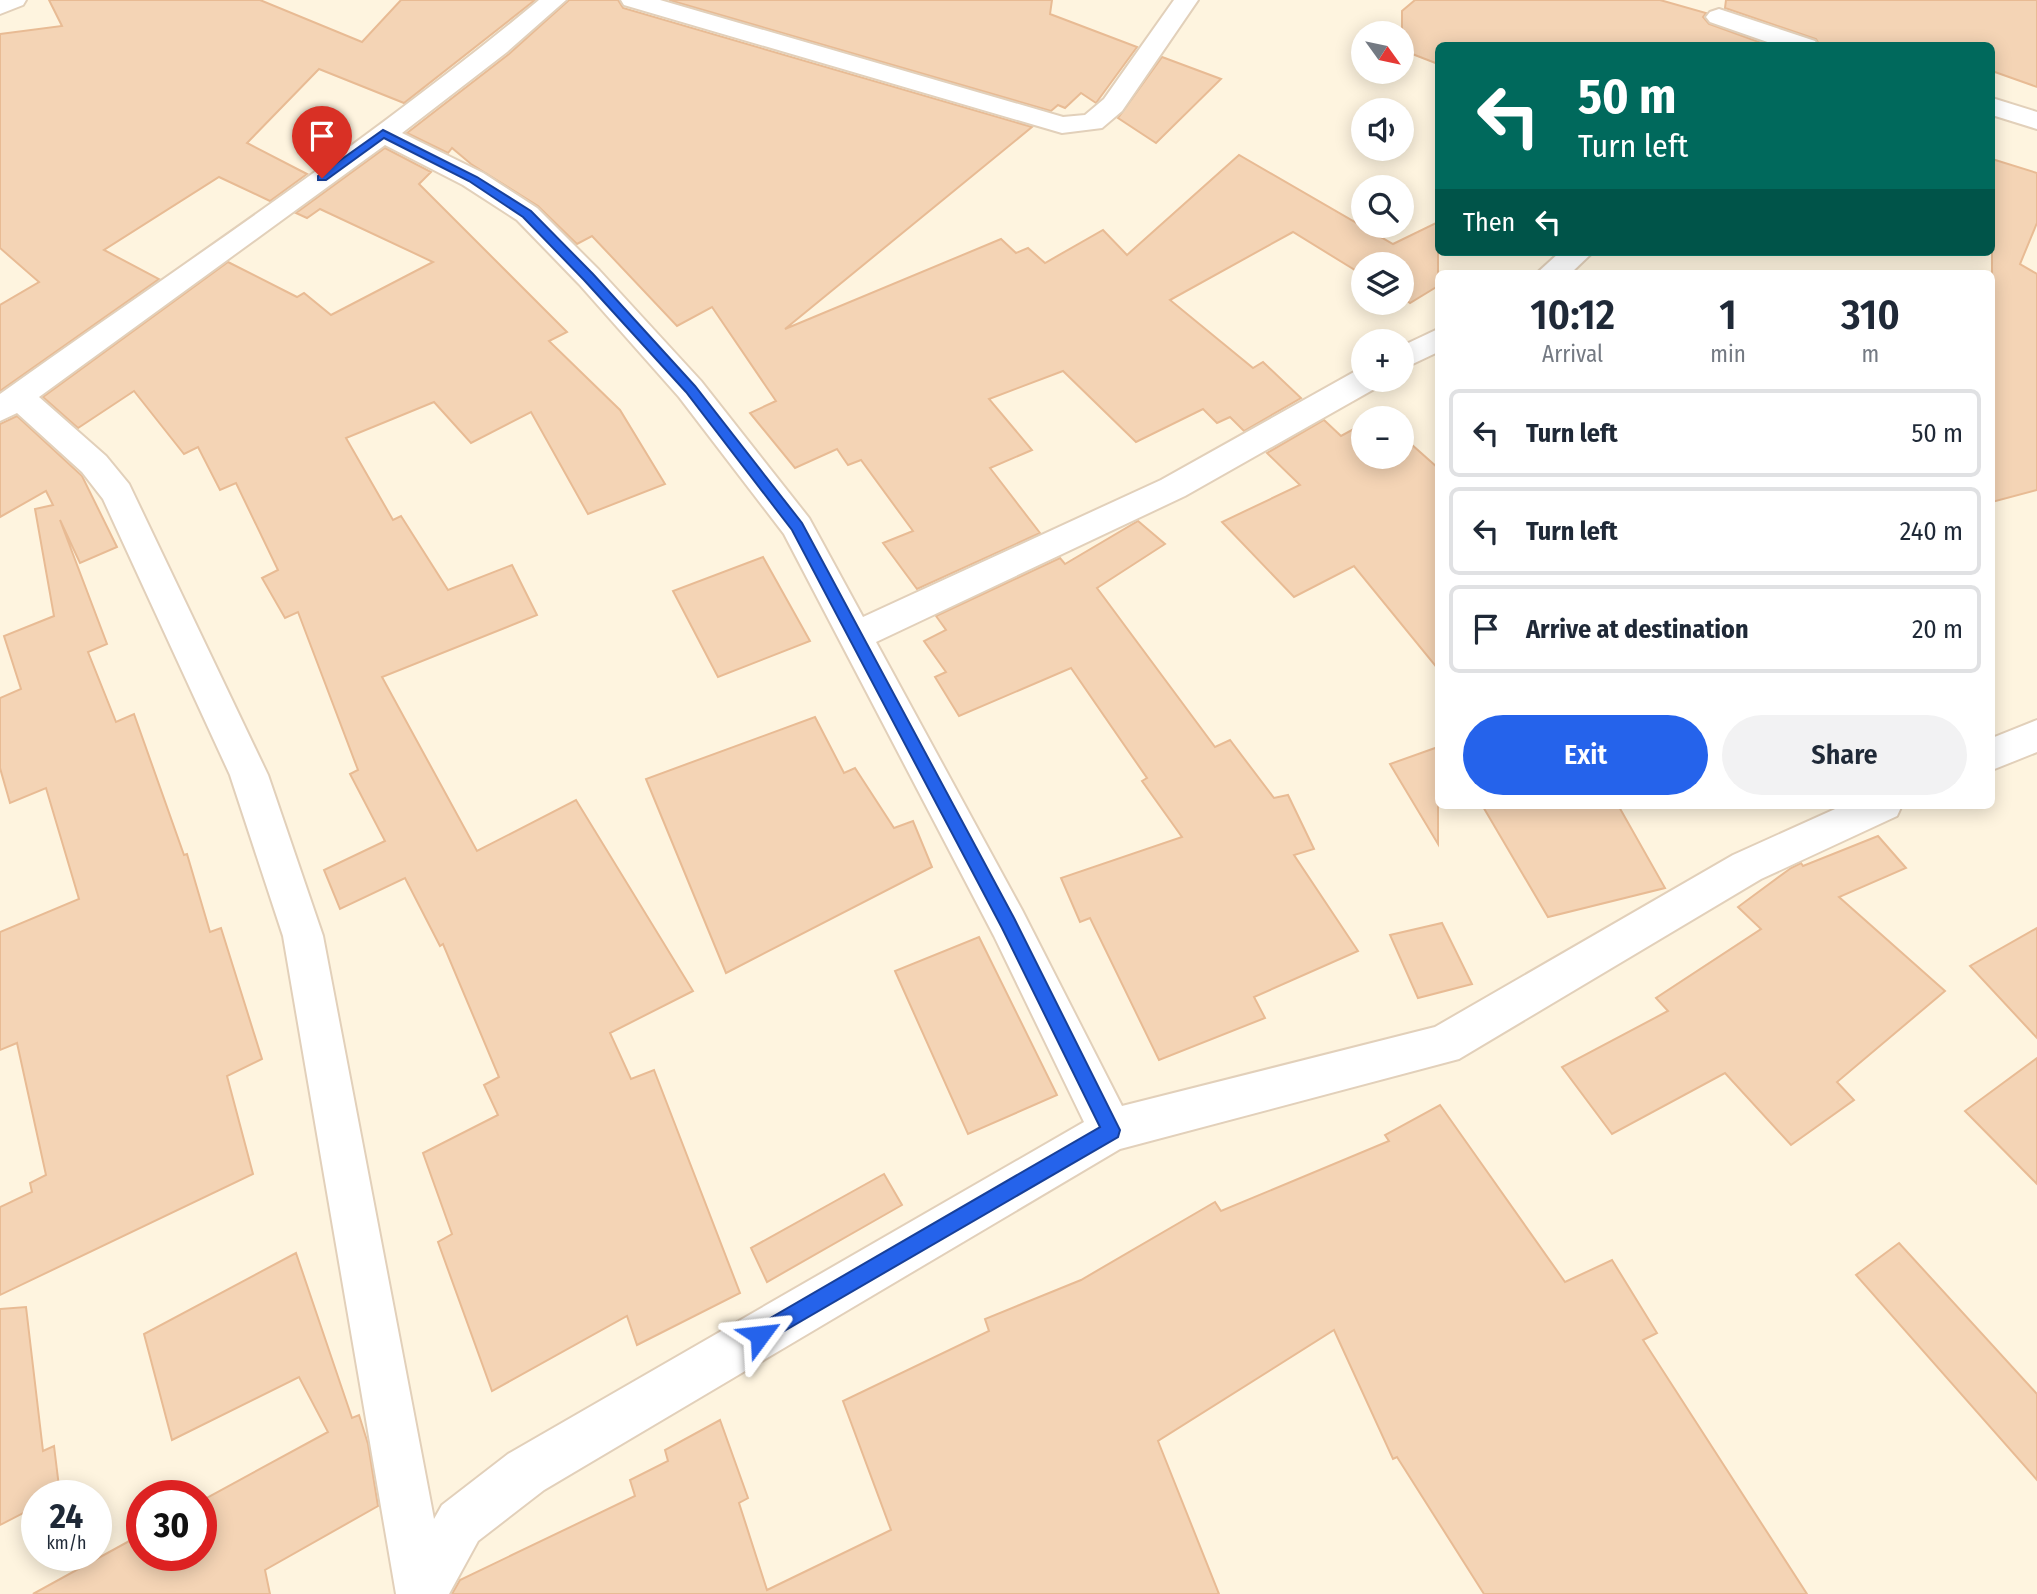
<!DOCTYPE html>
<meta charset="utf-8">
<style>
body{margin:0;font-family:"Fira Sans Condensed",sans-serif;background:#f2f2f3;color:#1f2937;height:100vh;display:flex;flex-direction:column;font-size:26px;white-space:nowrap}
*{box-sizing:border-box;margin:0}
p{font-size:23px;color:#747a83}
.icon{flex:none;width:38px;height:38px;fill:none;stroke:currentColor;stroke-width:2;stroke-linecap:round;stroke-linejoin:round}
.map{position:relative;flex:1;overflow:hidden}
.panel{position:absolute;left:1435px;top:270px;width:560px;height:539px;display:flex;flex-direction:column;background:#fff;border-radius:10px;box-shadow:0 4px 18px #0003}
.panel>*{flex:none}
.hud{position:absolute;left:1435px;top:42px;width:560px;height:214px;border-radius:10px;box-shadow:0 4px 18px #0003;background:#00695c;color:#fff;overflow:hidden}
.needle{width:46px;rotate:123deg}
.buttons{position:absolute;left:1351px;top:21px;display:grid;gap:14px}
.buttons a{display:grid;place-items:center;width:63px;height:63px;border-radius:50%;background:#fff;box-shadow:0 4px 18px #0003;font-size:35px}
.speed{position:absolute;left:21px;top:1480px;display:flex;gap:14px;font-size:35px;font-weight:700;text-align:center}
.speed>*{display:grid;place-content:center;width:91px;height:91px;border-radius:50%;background:#fff;box-shadow:0 4px 18px #0003;line-height:1}
.speed small{font-size:18px;font-weight:400}
.speed .limit{border:10px solid #d22;background:#fff;color:#111}
.pin{position:absolute;display:grid;place-items:center;width:60px;height:60px;color:#fff;margin:-72px -30px;border-radius:50% 50% 50% 0;rotate:-45deg;box-shadow:0 0 7px #0007}
.pin .icon{rotate:45deg}
.me{position:absolute;width:77px;margin:-38px;rotate:60deg;stroke-linejoin:round;filter:drop-shadow(0 0 5px #0008)}
.turn{display:flex;align-items:center;gap:24px;height:147px;padding:0 28px;font-size:32px}
.turn .icon{width:91px;height:91px;stroke-width:2.5}
.turn b{display:block;font-size:49px;line-height:60px}
.then{display:flex;align-items:center;height:66px;padding:0 28px;background:#0003;gap:14px;font-size:26px}
.eta{display:flex;justify-content:space-evenly;align-items:center;height:119px;text-align:center}
.eta b{font-size:42px;font-weight:600;line-height:49px}
.action{display:flex;gap:14px;margin-top:auto;padding:14px 28px}
.action a{flex:1;height:80px;border-radius:42px;background:#2563eb;color:#fff;font-size:28px;font-weight:600;line-height:80px;text-align:center}
.action a+a{background:#f2f2f3;color:#1f2937}
ul{padding:0;list-style:none}
li{display:flex;align-items:center;gap:21px;height:88px;margin:0 14px 10px;padding:0 14px;border:4px solid #e0e1e3;border-radius:10px}
li div{flex:1}
li b{display:block;font-size:26px}
li em{font-style:normal}
.map>svg:first-child{display:block}
.building{fill:#f4d4b5;stroke:#e8bb94;stroke-width:2}
.lines{fill:none;stroke-linecap:round;stroke-linejoin:round}
.minor-casing{stroke:#e2d0ba;stroke-width:4}
.minor{fill:#fff;fill-rule:evenodd}
.route{fill:#2563eb;stroke:#184099;stroke-width:2}
</style>
<div class="map">
<svg width="2037" height="1594" viewBox="0 0 2037 1594">
<rect width="100%" height="100%" fill="#fef4df"/>
<g class="building">
<path d="M49 0H260L362 42 401 0H535L404 103 319 69 247 143 307 174 270 201 219 177 104 250 159 279 0 391V305L39 282 0 248V34L62 26Z"/>
<path d="M569 0H618L623 8 1032 127 785 329 1001 239 1016 253 1028 248 1045 263 1103 230 1127 255 1239 155 1393 244 1438 222V286L1410 303 1402 297V264H1363V275L1293 232 1170 300 1253 368 1263 362 1301 398 1244 431 1230 417 1217 423 1203 409 1136 442 1063 371 989 399 1032 450 990 468 1040 533 917 589 883 543 913 531 861 460 848 465 837 449 795 468 750 413 776 401 712 307 677 326 592 236 577 244 538 206 471 164 452 148 448 153 407 133 509 54Z"/>
<path d="M669 0H1052L1050 14 1137 47 1096 103 1081 93 1065 108 1058 105 1051 111Z"/>
<path d="M1415 0H1660L1706 13 1703 17 1709 24 1770 46H1438V64L1402 50V11Z"/>
<path d="M1726 0H2037V87L1992 71V46H1820L1816 39 1725 8Z"/>
<path d="M1162 57 1221 79 1156 143 1118 118Z"/>
<path d="M385 148 431 172 419 184 567 332 549 341 620 410 665 484 588 514 531 412 471 443 434 402 346 438 393 520 401 516 448 590 512 565 537 615 382 677 477 851 576 800 693 991 610 1033 631 1079 654 1070 740 1293 637 1345 627 1316 492 1391 438 1242 452 1234 423 1153 498 1115 484 1085 499 1077 443 944 440 946 405 878 340 909 324 870 385 841 350 774 358 770 298 612 285 618 262 578 278 570 236 483 220 490 198 447 184 454 134 391 78 428 43 397 228 262 297 297 304 293 331 315 433 262 320 209 307 218 296 213Z"/>
<path d="M1992 159 2037 173V223L2020 264 2037 274V490L1992 502Z"/>
<path d="M17 416 82 476 117 547 80 563 60 520 107 644 88 652 116 722 134 714 184 855 187 854 210 932 221 928 262 1059 227 1076 253 1174 0 1295V1207L32 1192 30 1183 46 1175 17 1043 0 1050V932L79 899 46 788 10 803 0 768V698L21 689 4 636 54 616 35 509 53 505 46 491 0 517V424Z"/>
<path d="M1324 420 1341 436 1363 424V457H1402V436L1438 468V669L1354 566 1294 597 1222 522 1300 485 1267 453Z"/>
<path d="M1138 521 1165 544 1097 588 1215 747 1230 740 1274 798 1288 795 1314 849 1294 855 1358 951 1254 997 1265 1018 1159 1060 1090 918 1080 922 1061 878 1182 837 1142 781 1147 778 1071 668 959 716 935 677 946 672 924 641 946 630 936 616 1060 558 1065 564Z"/>
<path d="M763 557 810 641 718 677 673 591Z"/>
<path d="M815 717 844 773 855 768 894 828 913 821 932 867 726 973 646 779Z"/>
<path d="M1438 747V844L1390 764Z"/>
<path d="M1482 805H1618L1665 888 1548 917Z"/>
<path d="M1878 836 1906 868 1839 897 1945 991 1837 1082 1854 1100 1791 1145 1725 1073 1612 1134 1562 1067 1668 1011 1656 998 1761 929 1738 907 1791 868 1801 863 1803 866Z"/>
<path d="M1442 923 1472 984 1418 998 1390 935Z"/>
<path d="M2037 928V1038L1970 966Z"/>
<path d="M979 937 1057 1095 968 1134 895 971Z"/>
<path d="M2037 1058V1184L1965 1111Z"/>
<path d="M1440 1105 1565 1282 1612 1260 1657 1333 1643 1340 1807 1594H1484L1397 1457 1393 1459 1334 1330 1158 1441 1219 1594H452L460 1580 635 1496 630 1480 668 1461 665 1450 720 1420 748 1498 739 1503 767 1590 891 1530 843 1401 989 1331 985 1319 1081 1280 1215 1202 1221 1211 1389 1141 1385 1135Z"/>
<path d="M884 1174 902 1205 767 1282 751 1248Z"/>
<path d="M1899 1243 2037 1394V1480L1856 1275Z"/>
<path d="M296 1253 352 1418 359 1415 368 1444 378 1506 265 1570 270 1594H33L142 1534V1556H201V1501L328 1432 299 1377 172 1440 144 1334Z"/>
<path d="M26 1307 43 1451 54 1446 60 1495 37 1496V1506L0 1525V1309Z"/>
</g>
<g class="lines">
<defs>
<g id="minor">
<path d="M0 0H26L23 5 0 14Z"/>
<path d="M539 0H566L507 52 402 133 483 173 537 208 599 270 701 381 809 518 863 617 1161 480 1354 372 1363 370V380H1381L1376 388 1185 496 876 642 1022 910 1122 1106 1435 1027 1733 855 1844 805H1902L1897 816 1761 879 1459 1059 1120 1149 544 1490 478 1541 449 1594H396L283 936 230 775 103 499 82 472 17 413 0 421V394C181 265 368 142 539 0ZM385 145 463 185 517 220 579 284 679 397 784 534 994 936 1084 1122 508 1454 442 1505 434 1519 323 936 268 775 129 484 106 456 39 397Z"/>
<path d="M621 0H660L1063 117 1085 115 1104 99 1174 0H1198L1122 111 1102 128 1062 133 624 5Z"/>
<path d="M1719 9 1815 41 1818 46H1779L1710 22 1706 17 1710 12Z"/>
<path d="M1992 98 2037 112V129L1992 115Z"/>
<path d="M1560 252H1593L1571 273H1537Z"/>
<path d="M1438 329V352L1402 369V346Z"/>
<path d="M2037 720V752L1992 770V738Z"/>
</g>
</defs>
<use href="#minor" class="minor-casing"/>
<use href="#minor" class="minor"/>
</g>
<path class="route" d="M383 130 477 177 531 211 593 274 695 386 802 523 1014 918 1120 1130 1118 1137 760 1345 753 1342 750 1335 753 1328 1100 1127 1002 928 792 530 686 392 584 280 523 217 469 181 384 138 326 180H318V176Z"/>
</svg>
<div class="buttons">
<a><svg class="needle" viewBox="-14 -14 28 28"><path d="M0-13l5 13h-10z" fill="#e53935"/><path d="M0 13l5-13h-10z" fill="#747a83"/></svg></a>
<a><svg class="icon" aria-label="sound" viewBox="0 0 24 24"><path d="M4 9h4l5-4v14l-5-4H4zM17 9q2 3 0 6"/></svg></a>
<a><svg class="icon" aria-label="search" viewBox="0 0 24 24"><circle cx="10" cy="10" r="6"/><path d="M15 15l6 6"/></svg></a>
<a><svg class="icon" aria-label="layers" viewBox="0 0 24 24"><path d="M12 4l9 5-9 5-9-5zM3 14l9 5 9-5"/></svg></a>
<a>+</a>
<a>−</a>
</div>
<div class="speed"><div>24<small>km/h</small></div><div class="limit">30</div></div>
<div class="pin" style="left:322px;top:178px;background:#d93025"><svg class="icon" aria-label="arrive" viewBox="0 0 24 24"><path d="M6 21V4h12l-3 4 3 4H6"/></svg></div>
<svg class="me" style="left:760px;top:1335px" viewBox="-20 -20 40 40"><path d="M0-17L14 15 0 8-14 15z" fill="#2563eb" stroke="#fff" stroke-width="4"/></svg>
<div class="hud">
<div class="turn"><svg class="icon" aria-label="left" viewBox="0 0 24 24"><path d="M17 20v-9H6M10 6l-5 5 5 5"/></svg><div><b>50 m</b>Turn left</div></div>
<div class="then">Then<svg class="icon" aria-label="left" viewBox="0 0 24 24"><path d="M17 20v-9H6M10 6l-5 5 5 5"/></svg></div>
</div>
<section class="panel">
<div class="eta">
<div><b>10:12</b><p>Arrival</p></div>
<div><b>1</b><p>min</p></div>
<div><b>310</b><p>m</p></div>
</div>
<ul>
<li><svg class="icon" aria-label="left" viewBox="0 0 24 24"><path d="M17 20v-9H6M10 6l-5 5 5 5"/></svg><div><b>Turn left</b></div><em>50 m</em></li>
<li><svg class="icon" aria-label="left" viewBox="0 0 24 24"><path d="M17 20v-9H6M10 6l-5 5 5 5"/></svg><div><b>Turn left</b></div><em>240 m</em></li>
<li><svg class="icon" aria-label="arrive" viewBox="0 0 24 24"><path d="M6 21V4h12l-3 4 3 4H6"/></svg><div><b>Arrive at destination</b></div><em>20 m</em></li>
</ul>
<div class="action"><a>Exit</a><a>Share</a></div>
</section>
</div>
